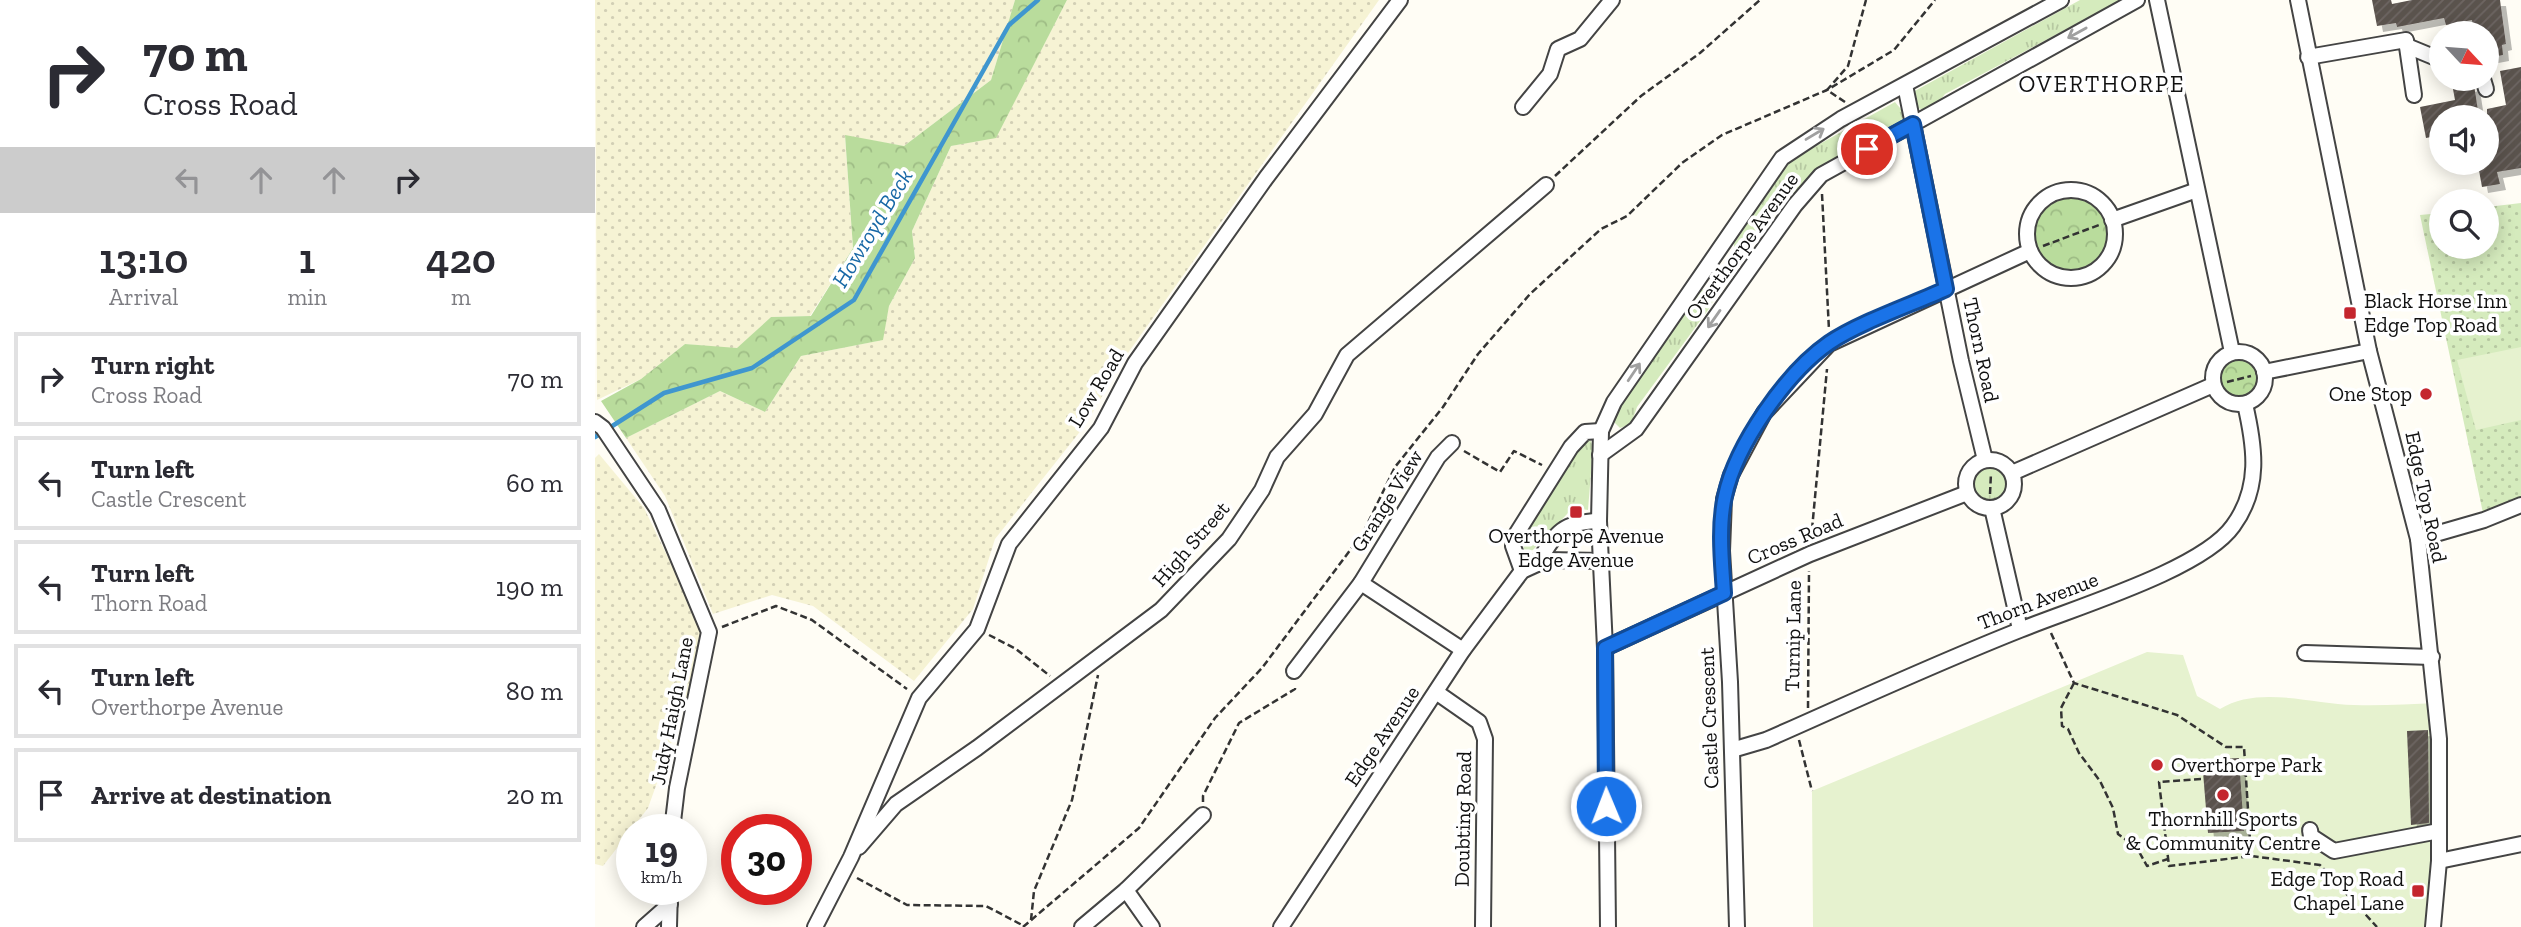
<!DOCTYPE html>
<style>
body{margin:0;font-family:"Zilla Slab",serif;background:#f7f7f7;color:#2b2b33;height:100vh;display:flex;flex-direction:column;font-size:26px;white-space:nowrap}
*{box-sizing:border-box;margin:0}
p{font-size:23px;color:#7c7c81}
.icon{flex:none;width:38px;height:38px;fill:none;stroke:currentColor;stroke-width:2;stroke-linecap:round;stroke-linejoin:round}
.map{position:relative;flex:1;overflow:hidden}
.details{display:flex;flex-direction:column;background:#fff;width:595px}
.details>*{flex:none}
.top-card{background:#fff;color:#2b2b33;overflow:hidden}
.needle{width:46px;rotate:116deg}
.controls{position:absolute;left:1834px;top:21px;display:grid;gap:14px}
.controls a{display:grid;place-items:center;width:70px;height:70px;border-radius:50%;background:#fff;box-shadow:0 4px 18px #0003;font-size:35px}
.speed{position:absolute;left:21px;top:814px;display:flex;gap:14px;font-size:35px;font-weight:700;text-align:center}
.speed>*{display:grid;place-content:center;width:91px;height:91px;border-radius:50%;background:#fff;box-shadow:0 4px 18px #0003;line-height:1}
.speed small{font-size:18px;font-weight:400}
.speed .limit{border:10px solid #d22;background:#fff;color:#111}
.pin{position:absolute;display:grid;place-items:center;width:60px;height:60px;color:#fff;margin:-30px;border:4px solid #fff;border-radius:50%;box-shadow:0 2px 7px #0007}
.me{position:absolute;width:77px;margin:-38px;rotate:359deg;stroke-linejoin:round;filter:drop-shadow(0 0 5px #0008)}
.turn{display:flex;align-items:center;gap:24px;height:147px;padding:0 28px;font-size:32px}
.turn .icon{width:91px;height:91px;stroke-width:2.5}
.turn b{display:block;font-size:49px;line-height:60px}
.lanes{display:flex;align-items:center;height:66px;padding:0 28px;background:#0003;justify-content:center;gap:35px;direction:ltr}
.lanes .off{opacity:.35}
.eta{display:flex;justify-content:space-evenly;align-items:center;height:119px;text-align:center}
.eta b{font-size:42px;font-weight:600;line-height:49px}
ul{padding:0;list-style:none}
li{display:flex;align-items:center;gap:21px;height:94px;margin:0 14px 10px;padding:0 14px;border:4px solid #e1e1e2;border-radius:0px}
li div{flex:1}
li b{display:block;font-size:26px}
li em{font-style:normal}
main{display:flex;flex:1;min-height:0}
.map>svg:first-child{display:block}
.farmland{fill:url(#farmland-dots)}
.grass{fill:url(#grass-tufts)}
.forest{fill:url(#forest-crowns)}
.park{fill:url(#park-dots)}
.pitch{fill:#e6f2cf}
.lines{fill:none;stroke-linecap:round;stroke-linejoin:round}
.stream{stroke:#3f96cf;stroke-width:4.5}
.building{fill:url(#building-hatch);filter:url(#shadow)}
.minor-casing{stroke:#444;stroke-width:18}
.path{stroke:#333;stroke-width:2.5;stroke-dasharray:7 3.5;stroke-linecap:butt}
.minor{stroke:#fff;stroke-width:14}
.oneway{stroke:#a0a0a0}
.route-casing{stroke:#114b97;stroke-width:18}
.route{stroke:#1a73e8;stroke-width:12}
.poi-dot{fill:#c4262e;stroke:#fff;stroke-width:2.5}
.labels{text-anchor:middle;stroke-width:7;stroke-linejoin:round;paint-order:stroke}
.street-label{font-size:21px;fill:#111;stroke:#fff}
.poi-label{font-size:21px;fill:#111;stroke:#fff;text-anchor:start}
.neighbourhood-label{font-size:23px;letter-spacing:2px;fill:#111;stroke:#fff}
.water-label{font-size:23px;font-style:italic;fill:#1768a6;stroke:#fff}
</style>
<main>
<section class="details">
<div class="top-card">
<div class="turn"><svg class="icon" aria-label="right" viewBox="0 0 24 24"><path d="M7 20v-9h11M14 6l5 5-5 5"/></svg><div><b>70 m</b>Cross Road</div></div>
<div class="lanes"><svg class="icon off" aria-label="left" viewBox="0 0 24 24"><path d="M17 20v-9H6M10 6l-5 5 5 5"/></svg><svg class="icon off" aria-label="ahead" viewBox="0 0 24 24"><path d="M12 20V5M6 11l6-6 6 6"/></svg><svg class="icon off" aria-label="ahead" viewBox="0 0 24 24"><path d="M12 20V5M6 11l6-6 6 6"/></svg><svg class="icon" aria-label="right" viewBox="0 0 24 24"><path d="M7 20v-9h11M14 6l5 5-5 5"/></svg></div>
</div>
<div class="eta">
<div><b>13:10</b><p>Arrival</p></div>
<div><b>1</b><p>min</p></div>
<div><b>420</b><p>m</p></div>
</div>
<ul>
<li><svg class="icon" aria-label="right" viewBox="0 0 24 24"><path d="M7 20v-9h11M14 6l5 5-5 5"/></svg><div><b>Turn right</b><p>Cross Road</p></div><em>70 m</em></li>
<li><svg class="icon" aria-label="left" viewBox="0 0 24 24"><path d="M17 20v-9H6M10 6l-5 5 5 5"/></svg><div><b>Turn left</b><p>Castle Crescent</p></div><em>60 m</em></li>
<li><svg class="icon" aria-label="left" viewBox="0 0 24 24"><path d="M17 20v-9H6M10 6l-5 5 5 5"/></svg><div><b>Turn left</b><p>Thorn Road</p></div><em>190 m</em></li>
<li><svg class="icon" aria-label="left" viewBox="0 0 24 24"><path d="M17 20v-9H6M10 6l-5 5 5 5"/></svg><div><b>Turn left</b><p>Overthorpe Avenue</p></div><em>80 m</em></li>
<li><svg class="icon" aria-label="arrive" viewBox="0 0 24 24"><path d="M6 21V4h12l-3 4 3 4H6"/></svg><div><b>Arrive at destination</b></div><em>20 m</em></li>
</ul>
</section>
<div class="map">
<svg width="1926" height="927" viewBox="0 0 1926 927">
<defs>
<pattern id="farmland-dots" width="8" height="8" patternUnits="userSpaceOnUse" patternTransform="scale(1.75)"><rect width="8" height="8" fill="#f6f3d4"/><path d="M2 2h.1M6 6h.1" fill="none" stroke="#d2cfb5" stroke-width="1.8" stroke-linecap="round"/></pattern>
<pattern id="grass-tufts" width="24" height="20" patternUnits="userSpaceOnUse" patternTransform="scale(1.75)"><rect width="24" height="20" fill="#d5ebbd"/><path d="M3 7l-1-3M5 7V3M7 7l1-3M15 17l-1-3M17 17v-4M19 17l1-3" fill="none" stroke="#b6c8a1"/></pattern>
<pattern id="forest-crowns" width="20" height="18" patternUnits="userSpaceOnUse" patternTransform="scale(1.75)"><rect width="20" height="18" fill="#b9dc9c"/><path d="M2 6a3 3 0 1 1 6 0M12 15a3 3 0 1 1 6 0" fill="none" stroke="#9ebc85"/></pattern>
<pattern id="park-dots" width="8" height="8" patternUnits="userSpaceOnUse" patternTransform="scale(1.75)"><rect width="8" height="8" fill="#d5ebbd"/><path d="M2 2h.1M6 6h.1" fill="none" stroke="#b6c8a1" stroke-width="1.8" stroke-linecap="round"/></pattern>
<pattern id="building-hatch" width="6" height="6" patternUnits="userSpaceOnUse" patternTransform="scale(1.75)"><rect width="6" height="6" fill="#5a524d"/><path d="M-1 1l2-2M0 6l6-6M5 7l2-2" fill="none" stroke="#6d6662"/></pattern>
<filter id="shadow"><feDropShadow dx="6" dy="6" stdDeviation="0" flood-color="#0004"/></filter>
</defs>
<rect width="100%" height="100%" fill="#fffdf5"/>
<g class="farmland">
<path d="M0 0H420L396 80 309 146 250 136 258 248 215 316 176 317 142 349 90 344 46 379 2 400Z"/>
<path d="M472 0H784L528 360 491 424 400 539 378 609 319 681 218 606 177 595 118 614 70 496 31 438 125 391 170 412 206 356 287 340 294 306 320 258 317 231 356 146 401 137Z"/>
<path d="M4 454 49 508 113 640 53 808 8 866 0 864V458Z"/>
</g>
<g class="grass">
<path d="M1485 0H1532L1522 2 1350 94 1344 102 1329 110 1320 107 1318 92Z"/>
<path d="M1300 102 1310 114C1300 138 1259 147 1238 160 1201 184 1176 218 1150 253L1139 250V243L1196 160Z"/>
<path d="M1112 287 1120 295 1116 306 1042 407 1036 424 1025 428 1017 420 1024 406 1104 292Z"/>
<path d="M990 440 996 441 998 448 993 510 973 507V513L938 550 929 552 928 539Z"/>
<circle cx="1395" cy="484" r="24"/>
</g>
<g class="forest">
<path d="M420 0H472L401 138 356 146 317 231 320 258 294 306 288 340 206 356 170 412 125 391 31 438 6 401 46 379 90 344 142 348 176 317 216 316 258 248 250 135 309 146 396 80Z"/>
<circle cx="1476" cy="234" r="44"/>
<circle cx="1644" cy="378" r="26"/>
</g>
<path class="park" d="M1926 203V497L1888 513 1825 215 1846 213V247H1892V207Z"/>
<g class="pitch">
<path d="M1926 347V420L1881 430 1862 360Z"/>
<path d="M1552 652 1588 655 1602 696 1625 709C1663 685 1717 704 1759 705 1787 706 1814 704 1842 703L1838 927H1218L1217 791Z"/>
</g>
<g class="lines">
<path class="stream" d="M0 437 69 393 157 368 259 300 414 25 443 0"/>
</g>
<g class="building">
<path d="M1777 0H1796L1797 4 1817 0H1905L1911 44 1907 45 1908 55 1892 58V33H1879L1877 20 1851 25 1849 18 1802 27 1801 23 1782 26Z"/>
<path d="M1926 67V168L1902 172 1905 184 1887 187 1883 165 1892 164V109L1911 105 1905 71Z"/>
<path d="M1879 85 1884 117H1846V135L1831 138 1825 107 1860 100 1858 89Z"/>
<path d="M1833 730 1834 823 1816 825 1812 731Z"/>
<path d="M1644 758 1649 831 1613 833 1607 760Z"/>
</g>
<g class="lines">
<defs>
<g id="minor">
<path d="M1562 0 1637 352"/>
<path d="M1703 0 1774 351 1823 539 1844 739V861L1838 927"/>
<path d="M1812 46 1846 60"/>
<path d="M1713 57 1811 40 1819 95"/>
<path d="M1888 79 1891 89"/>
<path d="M1310 85 1366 361 1390 460"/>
<path d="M928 107 955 74 963 49 985 39 1017 0"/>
<circle cx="1476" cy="234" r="44"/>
<path d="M1517 220 1602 190"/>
<circle cx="1644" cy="378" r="26"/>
<path d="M1669 372 1774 351"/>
<path d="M0 422 8 428 63 510 114 632 82 788 77 830"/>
<path d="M857 443 843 457 766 583 868 650"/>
<path d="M1005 455 1041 429 1200 205 1226 175 1542 0"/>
<circle cx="1395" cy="484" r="24"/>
<path d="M1417 473 1618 385"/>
<path d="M1397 508 1425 629"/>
<path d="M1823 539 1889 520 1926 505"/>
<path d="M942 564C961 533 966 522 1004 521"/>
<path d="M927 571 918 546 922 533 976 447 990 432 1006 431"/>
<path d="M1010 648 1215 554 1372 493"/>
<path d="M1710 653 1837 657"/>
<path d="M699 671 766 583"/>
<path d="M841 692 884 722 890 739 888 927"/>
<path d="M1137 750 1171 740C1255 703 1339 664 1425 630 1478 608 1607 570 1638 526 1666 488 1660 447 1650 404"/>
<path d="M1715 830 1716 836 1739 851 1844 831"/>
<path d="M264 847 301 804 382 748 566 610 634 539 667 490 682 457 720 414 752 355 951 185"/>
<path d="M1844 861 1926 844"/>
<path d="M531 890 557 927"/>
<path d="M49 927 75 904"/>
<path d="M74 927 75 889"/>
<path d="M220 927 256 857 324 698 382 629 414 544 506 428 540 363 671 178 805 0"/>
<path d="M487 927 531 890 608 815"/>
<path d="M686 927 868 650 927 571 951 560 1007 561"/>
<path d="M1013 927 1010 648 1004 521 1006 431 1019 402 1187 158 1246 119 1466 0"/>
<path d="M1142 927 1135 682 1127 551 1129 499 1136 475 1169 413 1234 344 1435 251"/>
</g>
</defs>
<use href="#minor" class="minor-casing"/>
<g class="path">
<path d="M1250 102 1232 90 1253 66 1271 0"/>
<path d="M960 176 1046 96 1105 53 1165 0"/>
<path d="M1227 194 1234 330"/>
<path d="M1448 246 1504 225"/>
<path d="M1632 382 1656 376"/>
<path d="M869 451 905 472 919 451 947 465"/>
<path d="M1395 494 1396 473"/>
<path d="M1216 540 1232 369"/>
<path d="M127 627 181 606 217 620 312 689"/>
<path d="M1456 633 1479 683 1582 715 1631 747H1649L1656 856"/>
<path d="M394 635 421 649 455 676"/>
<path d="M1479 683 1466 708 1467 726 1473 729 1484 753 1505 781 1518 808 1523 834 1542 848 1552 866 1573 859"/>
<path d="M1213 708 1214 571"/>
<path d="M1204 740 1217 791"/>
<path d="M1606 779 1564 782 1574 866 1656 856 1725 865 1782 927"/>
<path d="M608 802V796L644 723 700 689V685"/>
<path d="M262 878 312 905 391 906 429 926"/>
<path d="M436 920 439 891 477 800 503 675"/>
<path d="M428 927 544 828 620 718 667 668 768 533 800 467 848 407 883 354 935 294 1006 229 1032 216 1087 163 1127 135 1232 90 1299 50 1340 0"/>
</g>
<use href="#minor" class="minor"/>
</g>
<defs><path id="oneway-shaft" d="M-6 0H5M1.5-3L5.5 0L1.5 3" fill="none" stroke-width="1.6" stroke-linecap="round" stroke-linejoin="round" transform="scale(1.75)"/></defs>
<g class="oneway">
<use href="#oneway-shaft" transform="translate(1482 33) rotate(151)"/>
<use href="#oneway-shaft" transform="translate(1220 134) rotate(-31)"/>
<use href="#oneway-shaft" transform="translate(1119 319) rotate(125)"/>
<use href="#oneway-shaft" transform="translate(1039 372) rotate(-56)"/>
</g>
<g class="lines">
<defs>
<path id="route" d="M1011 806 1010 648 1129 593C1127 562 1123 527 1130 496 1141 445 1191 373 1234 343 1263 323 1318 304 1351 289L1318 124 1272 149"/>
</defs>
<use href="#route" class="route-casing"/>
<use href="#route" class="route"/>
</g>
<g class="poi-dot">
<rect x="1748" y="306" width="14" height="14" rx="3.5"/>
<circle cx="1831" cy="394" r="7"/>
<rect x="974" y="505" width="14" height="14" rx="3.5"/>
<circle cx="1562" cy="765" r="7"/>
<circle cx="1628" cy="795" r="7"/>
<rect x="1816" y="884" width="14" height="14" rx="3.5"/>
</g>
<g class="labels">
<g class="street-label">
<text transform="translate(1147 246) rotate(-54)" y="7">Overthorpe Avenue</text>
<text transform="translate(1386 350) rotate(78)" y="7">Thorn Road</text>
<text transform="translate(501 388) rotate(-59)" y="7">Low Road</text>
<text transform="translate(1831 497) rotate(78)" y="7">Edge Top Road</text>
<text transform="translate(792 501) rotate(-58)" y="7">Grange View</text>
<text transform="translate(1200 539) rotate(-23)" y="7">Cross Road</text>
<text transform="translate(596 544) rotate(-49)" y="7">High Street</text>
<text transform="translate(1443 601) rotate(-21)" y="7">Thorn Avenue</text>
<text transform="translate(1198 636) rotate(-89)" y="7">Turnip Lane</text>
<text transform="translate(77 711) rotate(-79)" y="7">Judy Haigh Lane</text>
<text transform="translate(1114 718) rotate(-92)" y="7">Castle Crescent</text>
<text transform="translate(787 736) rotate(-56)" y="7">Edge Avenue</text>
<text transform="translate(868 819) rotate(-89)" y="7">Doubting Road</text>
</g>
<g class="poi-label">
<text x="1769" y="308">Black Horse Inn<tspan x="1769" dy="24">Edge Top Road</tspan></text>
<text x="1817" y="401" text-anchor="end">One Stop</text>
<text x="981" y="543" text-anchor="middle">Overthorpe Avenue<tspan x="981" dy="24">Edge Avenue</tspan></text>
<text x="1576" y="772">Overthorpe Park</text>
<text x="1628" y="826" text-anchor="middle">Thornhill Sports<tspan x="1628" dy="24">&amp; Community Centre</tspan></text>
<text x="1809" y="886" text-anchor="end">Edge Top Road<tspan x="1809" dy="24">Chapel Lane</tspan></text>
</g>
<g class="neighbourhood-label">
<text x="1507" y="92">OVERTHORPE</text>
</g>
<g class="water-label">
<text transform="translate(277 228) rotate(-59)" y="8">Howroyd Beck</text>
</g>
</g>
</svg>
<div class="controls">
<a><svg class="needle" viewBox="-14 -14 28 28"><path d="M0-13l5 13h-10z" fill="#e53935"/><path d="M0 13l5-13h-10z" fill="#7c7c81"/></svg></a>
<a><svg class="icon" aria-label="sound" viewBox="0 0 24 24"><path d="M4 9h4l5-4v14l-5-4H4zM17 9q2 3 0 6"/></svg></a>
<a><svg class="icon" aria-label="search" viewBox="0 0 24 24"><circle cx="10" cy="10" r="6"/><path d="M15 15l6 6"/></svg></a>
</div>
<div class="speed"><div>19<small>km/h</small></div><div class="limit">30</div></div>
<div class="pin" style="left:1272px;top:149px;background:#d93025"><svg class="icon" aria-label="arrive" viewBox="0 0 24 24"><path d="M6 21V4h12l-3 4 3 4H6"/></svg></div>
<svg class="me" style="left:1011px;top:806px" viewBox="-20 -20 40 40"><circle r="17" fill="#1a73e8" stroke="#fff" stroke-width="3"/><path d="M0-11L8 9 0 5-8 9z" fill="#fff"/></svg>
</div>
</main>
